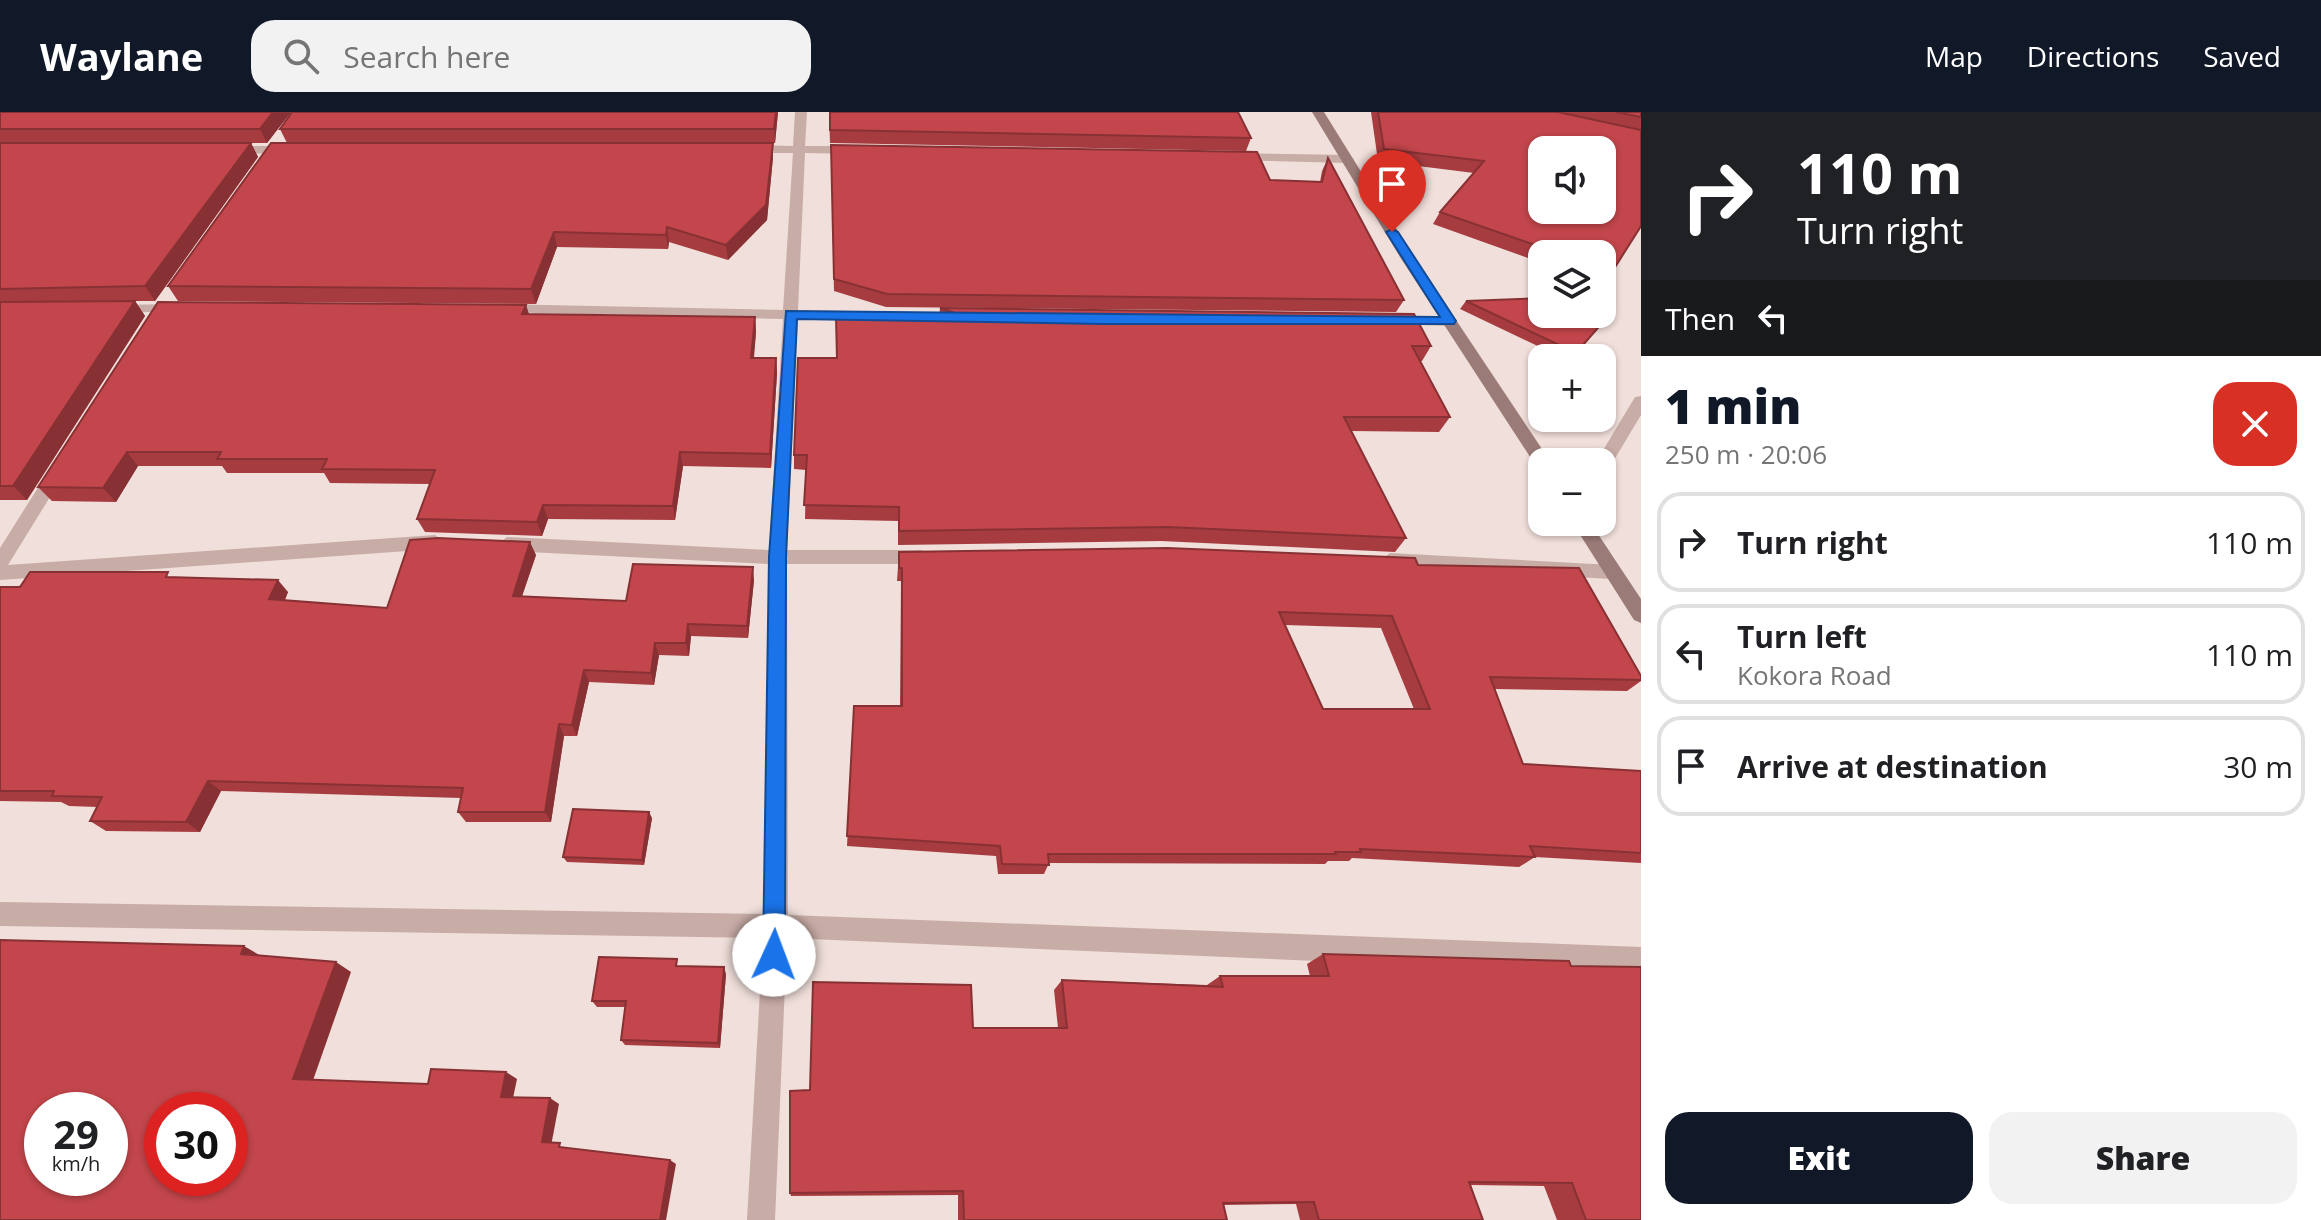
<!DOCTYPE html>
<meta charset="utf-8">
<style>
body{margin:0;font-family:"Open Sans",sans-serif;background:#f2f2f2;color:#202124;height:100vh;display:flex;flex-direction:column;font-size:30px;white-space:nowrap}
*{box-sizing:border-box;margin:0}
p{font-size:26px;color:#757577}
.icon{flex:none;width:44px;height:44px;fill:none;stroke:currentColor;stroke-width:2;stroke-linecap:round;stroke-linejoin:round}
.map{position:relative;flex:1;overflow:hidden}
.sheet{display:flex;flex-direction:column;background:#fff;width:680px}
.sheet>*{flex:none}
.top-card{background:#202124;color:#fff;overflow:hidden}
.fabs{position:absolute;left:1528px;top:24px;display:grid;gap:16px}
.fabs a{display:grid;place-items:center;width:88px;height:88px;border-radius:16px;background:#fff;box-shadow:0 2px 6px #0004;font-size:40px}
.speed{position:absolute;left:24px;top:980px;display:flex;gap:16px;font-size:40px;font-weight:700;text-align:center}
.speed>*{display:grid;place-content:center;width:104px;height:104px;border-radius:50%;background:#fff;box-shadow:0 2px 6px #0004;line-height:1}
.speed small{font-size:20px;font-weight:400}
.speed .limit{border:12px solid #d22;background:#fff;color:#111}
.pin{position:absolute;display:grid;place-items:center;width:68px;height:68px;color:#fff;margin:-82px -34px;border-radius:50% 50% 50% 0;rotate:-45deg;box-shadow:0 0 8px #0007}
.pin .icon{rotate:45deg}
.me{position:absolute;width:88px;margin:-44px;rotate:2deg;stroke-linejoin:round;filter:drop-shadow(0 0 6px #0008)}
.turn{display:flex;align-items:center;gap:28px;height:168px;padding:0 24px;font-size:36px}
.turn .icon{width:104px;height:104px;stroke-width:2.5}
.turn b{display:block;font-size:56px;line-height:68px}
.then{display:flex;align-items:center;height:76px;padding:0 24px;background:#0003;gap:16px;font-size:30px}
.round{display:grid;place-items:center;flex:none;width:84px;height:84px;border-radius:24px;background:#f2f2f2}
.headline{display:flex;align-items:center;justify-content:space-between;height:136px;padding:0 24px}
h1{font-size:48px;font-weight:800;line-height:60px;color:#111827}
.primary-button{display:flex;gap:16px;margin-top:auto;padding:16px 24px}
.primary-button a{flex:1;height:92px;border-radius:24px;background:#111827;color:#fff;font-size:32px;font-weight:800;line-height:92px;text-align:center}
.primary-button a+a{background:#f2f2f2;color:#202124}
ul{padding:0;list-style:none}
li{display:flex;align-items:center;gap:24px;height:100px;margin:0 16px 12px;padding:0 8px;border:4px solid #e0e0e0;border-radius:24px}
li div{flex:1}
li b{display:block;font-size:30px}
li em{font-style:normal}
header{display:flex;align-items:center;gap:48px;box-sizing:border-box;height:112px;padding:0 40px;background:#111827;color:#fff}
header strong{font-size:38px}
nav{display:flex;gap:44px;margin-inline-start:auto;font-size:28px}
.search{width:560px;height:72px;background:#f2f2f2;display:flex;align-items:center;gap:20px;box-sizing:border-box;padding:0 28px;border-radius:24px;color:#757577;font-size:30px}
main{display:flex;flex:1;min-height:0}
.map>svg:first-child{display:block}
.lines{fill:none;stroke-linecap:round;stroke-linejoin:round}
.street{fill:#c8aca6;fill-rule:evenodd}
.secondary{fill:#9b7b78;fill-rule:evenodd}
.wall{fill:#a73c40;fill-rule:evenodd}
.shaded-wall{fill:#883134}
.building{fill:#c2464b;stroke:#883134;stroke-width:2;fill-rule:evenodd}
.route{fill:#1a73e8;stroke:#114b97;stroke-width:2}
</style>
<header>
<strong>Waylane</strong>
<div class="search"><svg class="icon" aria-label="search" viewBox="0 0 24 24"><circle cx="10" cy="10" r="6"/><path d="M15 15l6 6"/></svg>Search here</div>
<nav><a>Map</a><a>Directions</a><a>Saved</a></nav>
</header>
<main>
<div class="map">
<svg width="1641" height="1108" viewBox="0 0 1641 1108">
<rect width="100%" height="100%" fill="#f0dfda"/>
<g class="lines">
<g class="street">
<path d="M795 0H807L805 34H856L862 38 856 42 805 41 798 198 965 201 972 206 965 211 798 207 787 438H922L931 445 922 452H787L788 803 1641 835V859L1316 849 787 826 775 1108H747L763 826 0 814V790L764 802 769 452 507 439 498 432 507 425 769 438 783 207 501 200 494 196 501 192 783 198 793 41H748L742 37 748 33 793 34Z"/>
<path d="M292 34 296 35V41L228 42 222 38 228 34Z"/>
<path d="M1232 41 1348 43 1354 47 1348 51 1228 48V42Z"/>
<path d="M181 192 188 196 186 199 113 201 106 197 113 193Z"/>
<path d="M1393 204H1449L1456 209 1449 214 1388 212V206Z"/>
<path d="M1641 284V303L1608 358 1602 360V350H1596L1635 285Z"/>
<path d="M57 353 66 359 8 453 435 423 444 430 435 437 0 468V436L51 355Z"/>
<path d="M1390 441 1612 453 1621 460 1612 467 1390 455 1381 448Z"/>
</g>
<g class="secondary">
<path d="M1312 0H1324L1414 145 1548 346 1550 350H1542V356L1536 354 1400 145Z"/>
<path d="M1572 410H1590L1641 487V511L1634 508Z"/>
</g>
</g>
<g class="wall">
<path d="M0 0H291L267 31H251L258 45 155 189H135L145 204 27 388H0Z"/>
<path d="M778 0 775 31H773V45L767 108 728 148 669 130 668 137 557 135 536 192 178 189 168 174 287 31 280 17Z"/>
<path d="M829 0 1251 26 1246 39 830 31Z"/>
<path d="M1371 0H1641V114L1612 160 1602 172V142H1542V151L1433 112 1440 100 1474 61 1378 49Z"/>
<path d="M831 45 1270 68 1320 70 1322 59 1328 46 1404 188 1396 200 886 195 834 179Z"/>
<path d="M1466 189 1611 201 1572 246H1563L1460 197Z"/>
<path d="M158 190 526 193 529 202 755 205 756 220 754 246H776L777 261 771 356 683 354 675 408 548 407 542 424 425 420 417 407 430 372 330 371 324 361H227L222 354H138L116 390 52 389 38 375Z"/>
<path d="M940 196 1431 234 1422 249H1420L1450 305 1439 320 1351 319 1406 426 1395 440 1161 429 898 433V409L805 407 806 358 794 357V343L836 246V205L939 206Z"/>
<path d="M899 440 1418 453 1641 564V569L1627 579 1495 577 1523 652 1641 659V751L1535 745 1519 755 1352 746 1349 749H1328L1325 752 1049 751 1044 762H998L996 744 847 734 854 594H900L901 469H897ZM1285 513 1381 516 1414 597H1323Z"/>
<path d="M536 443 522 484 626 489 754 468 748 526 691 524 689 544 659 543 654 573 589 570 577 624H564L551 710H466L458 700 461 686 221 679 200 720 106 719 90 709 97 695 69 694 61 690 0 689V475L173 465 288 480 285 488 387 496Z"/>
<path d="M652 706 644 753 567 750 563 745Z"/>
<path d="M1323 842 1641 1108H1557L1544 1074 1471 1073 1483 1108H1300L1296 1092 1224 1093 1227 1108H958V1083L791 1084 790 1081 810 978 973 916H1058L1054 878 1062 868 1207 873 1220 864H1310L1307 852Z"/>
<path d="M680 854 726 862 720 936 625 933 621 928 625 895H597L592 889Z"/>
</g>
<g class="shaded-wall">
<path d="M273 0H291L267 31 260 17Z"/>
<path d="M776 0H778L775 31 774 17Z"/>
<path d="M251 31 258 45 155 189 145 174Z"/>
<path d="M773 31V45L767 108 728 148 726 133Z"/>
<path d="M667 115 669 130 668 137 666 123Z"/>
<path d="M554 120 557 135 536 192 531 177Z"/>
<path d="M135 189 145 204 27 388 13 374Z"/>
<path d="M526 193 530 207 522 202Z"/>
<path d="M755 205 756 220 752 261 751 246Z"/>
<path d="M776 246 777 261 771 356 770 342Z"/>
<path d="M127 340 138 354 116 390 103 376Z"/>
<path d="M680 340 683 354 675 408 673 394Z"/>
<path d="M543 393 548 407 542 424 537 410Z"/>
<path d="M530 430 536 443 518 496 513 484Z"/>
<path d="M753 455 754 468 748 526 747 514Z"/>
<path d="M278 468 288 480 280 499 269 487Z"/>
<path d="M688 512 691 524 689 544 686 531Z"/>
<path d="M655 531 659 543 654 573 651 561Z"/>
<path d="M584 558 589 570 577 624 572 613Z"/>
<path d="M559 612 564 624 551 710 545 700Z"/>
<path d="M208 669 221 679 200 720 186 710Z"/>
<path d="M649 700 652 706 644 753 642 748Z"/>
<path d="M244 834 261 844 241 842Z"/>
<path d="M336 850 351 860 311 974 293 967Z"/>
<path d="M724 855 726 862 720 936 718 931Z"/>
<path d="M506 960 517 967 512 991 501 985Z"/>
<path d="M550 986 559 992 551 1034 542 1030Z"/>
<path d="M670 1048 676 1052 666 1108H660Z"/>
</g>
<g class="building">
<path d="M0 0H273L260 17H0Z"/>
<path d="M292 0H776L774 17H280Z"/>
<path d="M830 0H1238L1251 26 830 18Z"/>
<path d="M1378 0H1558L1641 18V114L1612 160 1602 156V142H1561L1440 100 1484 49 1384 37ZM1542 38H1602V98H1542Z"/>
<path d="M1616 0H1641V5Z"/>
<path d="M0 31H251L145 174 0 177Z"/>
<path d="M271 31H773L766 93 726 133 667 115 666 123 554 120 531 177 168 174Z"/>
<path d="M831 33 1257 40 1270 68 1322 70 1328 46 1404 188 887 182 834 167Z"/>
<path d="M1542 186V202H1602V198L1611 201 1576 241 1466 189Z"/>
<path d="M135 189 13 374H0V190Z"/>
<path d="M158 190 526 193 522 202 755 205 751 246H776L770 342 680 340 673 394 543 393 537 410 417 407 435 358 322 357 327 347H217L221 340H127L103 376 38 375Z"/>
<path d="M940 196 1414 202 1431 234H1412L1450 305H1344L1406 426 1168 415 899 419V395L804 393 807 343H794L798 246H837L836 205 973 207Z"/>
<path d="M438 426 530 430 513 484 626 489 633 452 753 455 747 514 688 512 686 531H655L651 561 584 558 572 613 559 612 545 700H458L463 676 208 669 186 710 90 709 102 685 52 684 54 679H0V475H20L30 460H168L166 465 278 468 269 487 387 496 410 428Z"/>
<path d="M1167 436 1415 446 1418 453 1579 456 1641 564V568L1490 565 1523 652 1641 659V741L1530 734 1535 745 1360 737 1361 740H1335L1336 742H1048L1049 753 1002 752 1000 734 847 724 854 594H902V456H899V440ZM1279 500 1392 504 1430 597H1323Z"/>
<path d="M573 697 649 700 642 748 563 745Z"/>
<path d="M0 828 244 834 241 842 336 850 293 967 428 972 431 957 506 960 501 985 550 986 542 1030 560 1031 559 1035 670 1048 660 1108H0ZM42 998H110V1066H42ZM162 998H230V1066H162Z"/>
<path d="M1323 842 1569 849 1571 854 1641 855V1108H1586L1572 1071 1469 1070 1483 1108H1319L1314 1090 1223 1091 1227 1108H964L963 1079 790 1081V979L810 978 813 870 971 873 973 916H1067L1062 868 1223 875 1220 864H1329Z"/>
<path d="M599 845 677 847 676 854 724 855 718 931 621 928 626 889H592Z"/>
</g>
<path class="route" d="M1392 117 1398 120 1456 209 1454 212H1102L797 207 786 445 785 843 782 851 774 854 766 851 763 843 769 445 786 199 1440 205 1386 120Z"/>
</svg>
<div class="fabs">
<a><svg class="icon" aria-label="sound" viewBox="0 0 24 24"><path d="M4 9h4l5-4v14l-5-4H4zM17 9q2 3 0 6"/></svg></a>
<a><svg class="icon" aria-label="layers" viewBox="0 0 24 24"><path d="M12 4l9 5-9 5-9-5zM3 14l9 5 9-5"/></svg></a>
<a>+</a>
<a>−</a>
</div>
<div class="speed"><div>29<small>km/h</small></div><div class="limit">30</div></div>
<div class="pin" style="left:1392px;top:120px;background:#d93025"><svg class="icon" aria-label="arrive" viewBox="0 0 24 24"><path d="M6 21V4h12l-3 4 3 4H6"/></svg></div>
<svg class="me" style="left:774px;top:843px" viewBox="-20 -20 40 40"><circle r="19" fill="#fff"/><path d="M0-13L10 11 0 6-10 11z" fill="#1a73e8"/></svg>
</div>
<section class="sheet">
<div class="top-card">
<div class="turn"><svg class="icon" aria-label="right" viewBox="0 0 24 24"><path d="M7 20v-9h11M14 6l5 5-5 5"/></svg><div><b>110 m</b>Turn right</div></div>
<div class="then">Then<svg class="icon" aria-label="left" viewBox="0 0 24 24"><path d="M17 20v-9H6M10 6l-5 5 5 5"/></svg></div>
</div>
<div class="headline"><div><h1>1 min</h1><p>250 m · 20:06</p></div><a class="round" style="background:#d93025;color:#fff"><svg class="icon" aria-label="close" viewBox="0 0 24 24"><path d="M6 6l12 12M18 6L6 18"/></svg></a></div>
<ul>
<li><svg class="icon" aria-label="right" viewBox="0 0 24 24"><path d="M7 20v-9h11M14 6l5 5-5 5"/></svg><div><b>Turn right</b></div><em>110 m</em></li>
<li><svg class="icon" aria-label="left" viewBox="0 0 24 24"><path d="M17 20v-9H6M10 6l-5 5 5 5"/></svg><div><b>Turn left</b><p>Kokora Road</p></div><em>110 m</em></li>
<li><svg class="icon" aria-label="arrive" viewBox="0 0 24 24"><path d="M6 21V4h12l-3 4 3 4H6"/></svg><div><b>Arrive at destination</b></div><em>30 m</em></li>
</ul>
<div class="primary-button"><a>Exit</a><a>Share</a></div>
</section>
</main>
